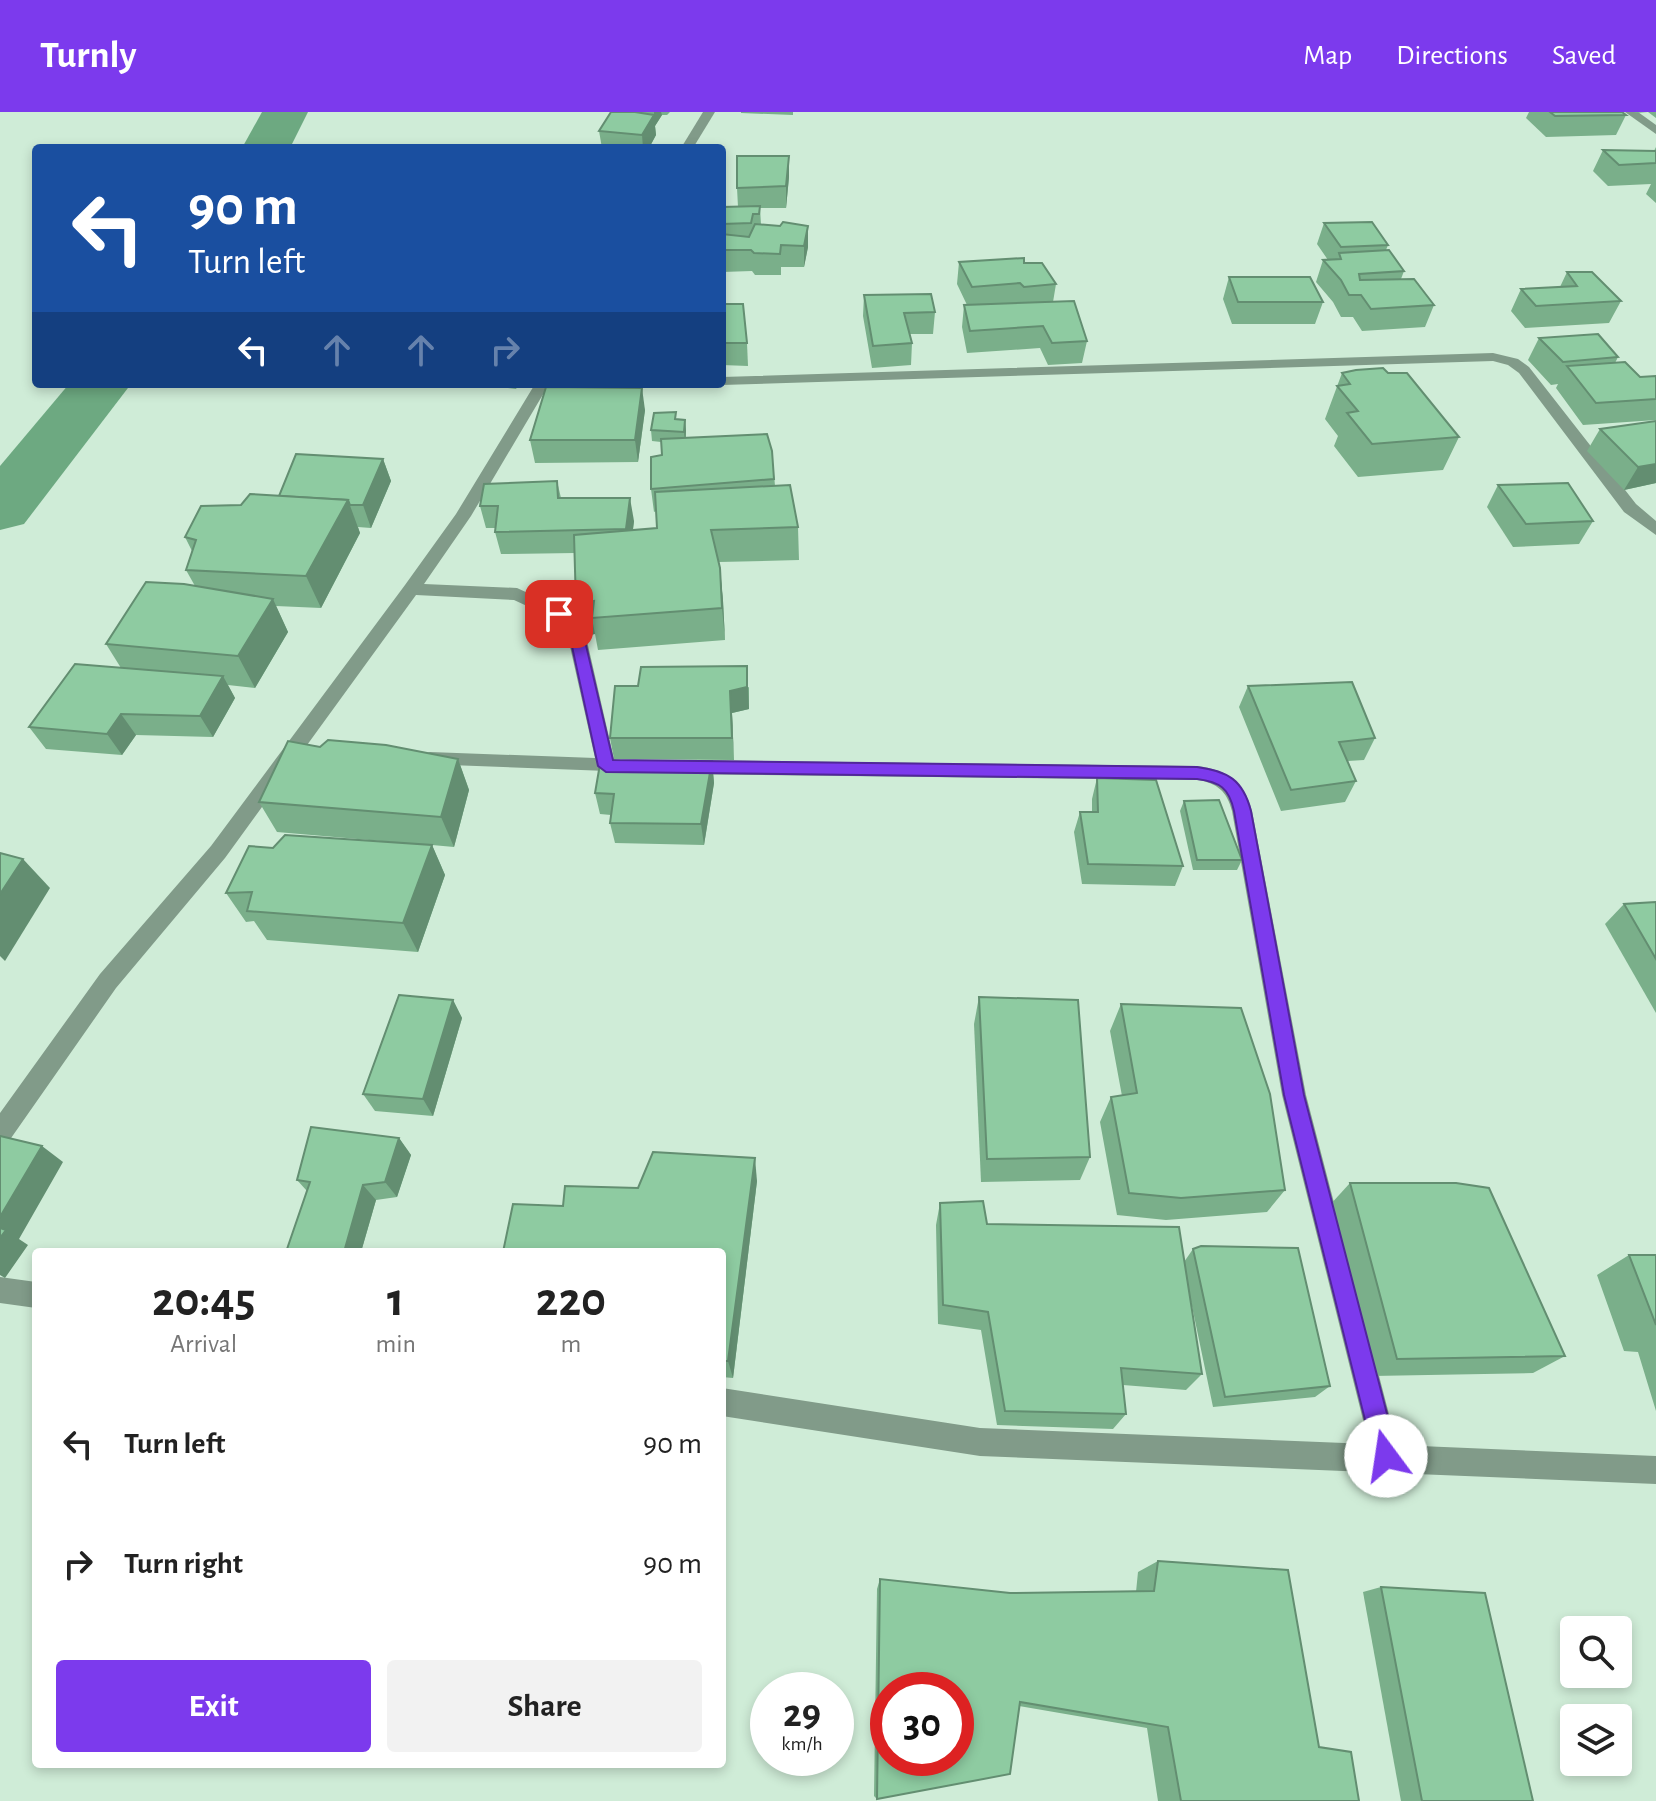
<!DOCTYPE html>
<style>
body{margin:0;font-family:"Alegreya Sans",sans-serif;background:#f2f2f2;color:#222;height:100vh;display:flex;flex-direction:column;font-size:30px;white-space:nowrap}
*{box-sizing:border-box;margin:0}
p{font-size:26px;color:#767676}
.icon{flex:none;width:44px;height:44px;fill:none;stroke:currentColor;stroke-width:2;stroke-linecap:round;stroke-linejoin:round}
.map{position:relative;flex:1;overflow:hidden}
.panel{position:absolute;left:32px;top:1136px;width:694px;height:520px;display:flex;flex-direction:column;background:#fff;border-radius:8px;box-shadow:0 4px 12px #0003}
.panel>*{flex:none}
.guide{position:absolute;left:32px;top:32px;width:694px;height:244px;border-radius:8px;box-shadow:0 4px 12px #0003;background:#1a4fa0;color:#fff;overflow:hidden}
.buttons{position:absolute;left:1560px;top:1504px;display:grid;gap:16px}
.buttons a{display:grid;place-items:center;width:72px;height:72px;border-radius:8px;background:#fff;box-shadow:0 4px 12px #0003;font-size:40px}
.speed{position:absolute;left:750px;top:1560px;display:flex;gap:16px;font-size:40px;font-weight:700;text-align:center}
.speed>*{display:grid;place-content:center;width:104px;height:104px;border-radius:50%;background:#fff;box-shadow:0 4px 12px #0003;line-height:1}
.speed small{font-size:20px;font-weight:400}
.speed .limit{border:12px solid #d22;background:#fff;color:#111}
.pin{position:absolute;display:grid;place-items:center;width:68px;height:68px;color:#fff;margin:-34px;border-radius:16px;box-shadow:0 4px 12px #0006}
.me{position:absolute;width:88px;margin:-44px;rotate:346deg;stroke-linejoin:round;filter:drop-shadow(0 0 6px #0008)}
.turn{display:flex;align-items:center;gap:28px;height:168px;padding:0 24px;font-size:36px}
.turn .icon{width:104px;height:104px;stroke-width:2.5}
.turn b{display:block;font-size:56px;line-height:68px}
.lanes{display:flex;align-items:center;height:76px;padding:0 24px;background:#0003;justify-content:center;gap:40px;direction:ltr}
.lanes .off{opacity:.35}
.eta{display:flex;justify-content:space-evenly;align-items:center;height:136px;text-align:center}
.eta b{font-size:48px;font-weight:700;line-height:56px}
.button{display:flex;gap:16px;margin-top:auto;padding:16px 24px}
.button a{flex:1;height:92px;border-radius:8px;background:#7c3aed;color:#fff;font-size:32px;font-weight:700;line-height:92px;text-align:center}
.button a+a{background:#f2f2f2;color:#222}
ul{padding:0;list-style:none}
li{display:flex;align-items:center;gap:24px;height:120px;padding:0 24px}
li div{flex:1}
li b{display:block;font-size:30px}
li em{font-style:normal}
header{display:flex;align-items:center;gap:48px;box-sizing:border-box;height:112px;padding:0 40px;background:#7c3aed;color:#fff}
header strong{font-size:38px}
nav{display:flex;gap:44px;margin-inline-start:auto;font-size:28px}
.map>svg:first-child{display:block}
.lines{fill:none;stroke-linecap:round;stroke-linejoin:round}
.river{fill:#6da981;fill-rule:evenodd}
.minor{fill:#819b89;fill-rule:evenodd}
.wall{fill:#7aaf8a}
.shaded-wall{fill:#638e71}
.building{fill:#8ecba1;stroke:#638e71;stroke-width:2;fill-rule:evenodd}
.route{fill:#7c3aed;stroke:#51269a;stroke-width:2}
</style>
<header>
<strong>Turnly</strong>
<nav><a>Map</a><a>Directions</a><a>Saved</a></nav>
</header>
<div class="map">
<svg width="1656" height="1689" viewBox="0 0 1656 1689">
<rect width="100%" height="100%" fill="#cfecd7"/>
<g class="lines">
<g class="river">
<path d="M262 0H308L290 36H242Z"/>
<path d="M69 272H131L24 412 0 418V354Z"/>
</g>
<g class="minor">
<path d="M703 0H715L693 36H681Z"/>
<path d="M1625 0H1638L1656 13V22Z"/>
<path d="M1493 241 1518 247 1529 255 1636 392 1656 409V423L1624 400 1519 261 1508 253 1493 249 722 273 717 272H722V265Z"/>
<path d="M535 272H649L642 276 545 279 471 404 424 472 517 476 565 498 587 529 614 647 634 650 637 655 634 660 423 652 420 647 423 642 430 640 595 646 569 530 553 506 514 488 416 483 225 746 116 876 9 1029 0 1032V1001L100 862 211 734 405 473 456 402Z"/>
<path d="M685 648 1197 654C1227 658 1244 669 1252 699L1306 983 1397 1333 1656 1344V1372L980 1344 722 1304V1276L980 1316 1369 1332 1282 983 1232 699C1227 679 1217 671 1197 668L685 662 678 660 675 655 678 650Z"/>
<path d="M0 1165 36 1170V1196L0 1191Z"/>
</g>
</g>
<g class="wall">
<path d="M611 0H670L667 3H662L655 14 656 23 649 36H602L599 19Z"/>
<path d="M741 0H793V3L741 1Z"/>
<path d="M1529 0H1622L1626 3 1616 23 1546 25 1526 6Z"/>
<path d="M1634 0H1656V6L1648 0 1636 1Z"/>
<path d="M1656 35V91L1646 82 1651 72 1608 74 1593 59 1603 38 1654 39Z"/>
<path d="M789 65 786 96H760L761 113 808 114V135L804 155H781V163H755L752 159 722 160V95H738L737 76Z"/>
<path d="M1324 111 1388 133 1386 138 1404 159 1401 167 1434 193 1425 215 1362 219 1353 205H1341L1333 190 1316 170 1323 148H1328L1317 132Z"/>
<path d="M959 150 1024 151 1056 172 1053 190 1087 229 1082 251 1048 253 1040 236 967 241 962 215 964 193H967L957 172Z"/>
<path d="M1567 160 1621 189 1609 211 1525 216 1511 199 1521 177 1560 175Z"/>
<path d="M1229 165 1323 190 1315 212H1232L1223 187Z"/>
<path d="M864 183 935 200 933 222H910L912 231 911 253 872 256 863 204Z"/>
<path d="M722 192 747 231 748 254 722 253Z"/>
<path d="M1539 226 1618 245 1615 251 1640 265 1656 264V308L1583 313 1556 276 1558 272 1551 273 1528 248Z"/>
<path d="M1342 261 1459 325 1443 358 1358 365 1334 334 1338 324 1325 307Z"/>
<path d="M473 272H519L516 277Z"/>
<path d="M645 298 638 350 535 351 530 328Z"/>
<path d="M677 307 685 308 686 319V326L772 339 775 374 798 415 799 448 719 450 723 489 725 528 598 538 595 522 584 524 576 492 575 441 501 442 495 420V416H486L480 394 557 369 561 386 634 409 633 418 657 416 656 399 654 400 651 377 662 343 661 330 652 329 651 318Z"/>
<path d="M1600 317 1656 371 1624 378 1587 339Z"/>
<path d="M383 347 391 369 371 416 358 415 360 421 321 496 276 494 288 520 255 576 228 573 235 586 213 625 136 623 122 643 46 637 29 615 121 556 106 532 195 474 186 458 192 439 185 425 241 393 279 384Z"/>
<path d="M1498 373 1593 409 1579 432 1513 435 1487 395Z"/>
<path d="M1248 574 1375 626 1364 648 1348 649 1356 669 1345 690 1281 699 1239 595Z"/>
<path d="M749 575V597L732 601 734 648 614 647 610 626Z"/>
<path d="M320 635 458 647 469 678 454 735 432 733 445 763 418 840 267 828 254 809 246 810 226 781 273 736 427 733 277 720 259 690Z"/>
<path d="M712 649 714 671 704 733 615 731 610 711 611 703 600 702 595 681Z"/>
<path d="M1097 666 1183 754 1175 774 1082 772 1074 720 1080 700H1092V687Z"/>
<path d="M1184 689 1242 748 1237 758H1193L1180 699Z"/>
<path d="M1656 790V901L1605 812 1624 792Z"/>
<path d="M979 885 1090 1045 1080 1068 981 1070 974 912Z"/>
<path d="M453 888 462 906 433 1004 375 999 363 982Z"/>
<path d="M1121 892 1285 1078 1267 1100 1166 1108 1117 1103 1100 1010 1111 985 1122 984 1110 919Z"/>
<path d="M399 1026 411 1043 397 1085 376 1088 361 1140H286L307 1079 297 1068Z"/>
<path d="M757 1069 733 1266 722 1265V1140L563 1094 638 1076Z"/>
<path d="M1350 1071 1565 1244 1533 1261 1372 1264 1329 1094Z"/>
<path d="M940 1091 987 1112 1184 1150 1193 1137 1330 1274 1315 1285 1213 1295 1188 1175 1202 1262 1186 1278 1123 1273 1126 1302 1113 1317 997 1313 981 1218 938 1212 936 1113Z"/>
<path d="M1629 1143H1656V1299L1638 1240 1624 1239 1597 1163Z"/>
<path d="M1158 1449 1319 1635 1359 1689H1158L1147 1616 1019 1594 877 1687 874 1684 877 1477 880 1467 1010 1481 1136 1480 1138 1460Z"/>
<path d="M1381 1475 1533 1689H1401L1363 1480Z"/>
</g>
<g class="shaded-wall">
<path d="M654 0H661L662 3 655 14 656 23 649 36H643L642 23 654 3Z"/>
<path d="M789 44V65L786 96V74Z"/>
<path d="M808 114V135L804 155V134Z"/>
<path d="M642 276 645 298 638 350 635 328Z"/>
<path d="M685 308 686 319 685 331 684 320Z"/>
<path d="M383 347 391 369 371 416 363 393Z"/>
<path d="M1656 352V371L1624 378 1638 355Z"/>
<path d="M630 386 634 409 630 439 626 417Z"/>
<path d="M348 388 360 421 321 496 306 464Z"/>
<path d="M720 456 723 489 725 528 722 496Z"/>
<path d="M273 487 288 520 255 576 238 544Z"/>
<path d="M594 489 592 506 595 522 584 524 576 492Z"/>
<path d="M747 554 749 597 732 601 734 648 730 579Z"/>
<path d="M223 564 235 586 213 625 200 604Z"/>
<path d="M121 602 136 623 122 643 107 622Z"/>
<path d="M458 647 469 678 454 735 441 705Z"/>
<path d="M712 649 714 671 704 733 701 712Z"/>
<path d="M432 733 445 763 418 840 403 811Z"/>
<path d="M23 747 50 776 5 849 0 844V782Z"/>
<path d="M453 888 462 906 433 1004 423 987Z"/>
<path d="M399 1026 411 1043 397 1085 385 1070Z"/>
<path d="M42 1034 63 1050 19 1127 28 1133 5 1166 0 1163V1105Z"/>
<path d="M755 1046 757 1069 733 1266 728 1249Z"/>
<path d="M363 1073 376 1088 361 1140H344Z"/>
</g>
<g class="building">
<path d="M611 0H635L654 3 642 23 599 19Z"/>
<path d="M1550 0H1622L1626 3 1555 4Z"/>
<path d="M1603 38 1656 39V51L1619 53Z"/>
<path d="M737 44H789L786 74 737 76Z"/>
<path d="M760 94 759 102H753L751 111 722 112V95Z"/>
<path d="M783 110 808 114 804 134 781 133 780 142 754 141 751 138H722V122L749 125 755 112 780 114Z"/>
<path d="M1372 110 1388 133 1341 135 1324 111Z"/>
<path d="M1389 138 1404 159 1359 162 1360 168 1414 167 1434 193 1371 197 1361 183H1349L1341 168 1323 148 1341 147 1339 141Z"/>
<path d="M1024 146V151H1042L1056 172 1024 175 1020 171 972 175 959 150Z"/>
<path d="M1567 160H1592L1621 189 1536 194 1521 177 1577 174Z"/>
<path d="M1229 165H1310L1323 190H1238Z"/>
<path d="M931 182 935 200 904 201 912 231 873 234 864 183Z"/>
<path d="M1074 189 1087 229 1052 231 1043 214 970 219 964 193Z"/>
<path d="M722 192H743L747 231H722Z"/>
<path d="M1598 222 1618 245 1563 250 1539 226Z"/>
<path d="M1625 250 1640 265 1656 264V287L1596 291 1567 254Z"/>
<path d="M1383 256 1388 261H1407L1459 325 1372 332 1347 301 1358 299 1337 274 1350 272 1342 261 1356 258Z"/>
<path d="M546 275 642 276 635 328H530Z"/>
<path d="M676 300 675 307 685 308 684 320 651 318 654 301Z"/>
<path d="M1656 309V352L1638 355 1600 317Z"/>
<path d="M767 322 772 339 774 367 651 377V345L662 343 661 327Z"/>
<path d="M296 342 383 347 363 393H350L348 388 279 384Z"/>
<path d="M557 369 558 386H630L626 417 495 420 498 394H480L484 372Z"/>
<path d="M1568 371 1593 409 1526 412 1498 373Z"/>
<path d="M790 373 798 415 711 418 720 456 722 496 592 506 594 489 576 492 574 423 657 416 655 380Z"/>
<path d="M250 382 348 388 306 464 186 458 196 428 185 425 201 394 241 393Z"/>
<path d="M146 470 184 472 273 487 238 544 106 532Z"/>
<path d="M75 552 223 564 200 604 121 602 107 622 29 615Z"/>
<path d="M747 554V575L730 579 732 626H610L615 574H638L641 555Z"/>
<path d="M1352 570 1375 626 1339 630 1356 669 1291 678 1248 574Z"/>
<path d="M328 628 386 633 458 647 441 705 259 690 288 629 320 635Z"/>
<path d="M712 649 701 712 610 711 614 682 595 681 600 652Z"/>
<path d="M1097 666 1156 668 1183 754 1088 752 1080 700H1098Z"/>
<path d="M1219 688 1242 748H1197L1184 689Z"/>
<path d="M285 723 432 733 403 811 247 799 252 780 226 781 249 734 273 736Z"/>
<path d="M0 741 23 747 0 782Z"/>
<path d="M1656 790V847L1624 792Z"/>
<path d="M399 883 453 888 423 987 363 982Z"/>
<path d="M979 885 1078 888 1090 1045 987 1047Z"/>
<path d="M1121 892 1241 896 1270 982 1285 1078 1181 1086 1129 1081 1111 985 1137 981Z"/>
<path d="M311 1015 399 1026 385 1070 363 1073 344 1140H286L310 1070 297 1068Z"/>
<path d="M0 1024 42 1034 0 1105Z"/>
<path d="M653 1040 755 1046 728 1249H722V1140H503L513 1092 563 1094 565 1074 638 1076Z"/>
<path d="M1350 1071H1456L1489 1076 1565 1244 1397 1247Z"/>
<path d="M983 1089 987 1112 1179 1115 1202 1262 1121 1256 1126 1302 1005 1299 988 1200 943 1193 940 1091Z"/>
<path d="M0 1116 6 1118 0 1126Z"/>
<path d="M1201 1134 1298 1136 1330 1274 1225 1285 1193 1137Z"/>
<path d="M1629 1143H1656V1213Z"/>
<path d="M1158 1449 1288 1458 1319 1635 1351 1640 1359 1689H1181L1168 1615 1020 1590 1010 1662 877 1687 880 1467 1010 1481 1154 1479ZM888 1578H956V1646H888Z"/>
<path d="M1381 1475 1485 1481 1533 1689H1422Z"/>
</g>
<path class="route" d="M559 497 564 499 585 529 613 648 1197 655C1228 659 1243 668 1251 699L1304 983 1398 1344 1394 1353 1386 1356 1378 1353 1374 1344 1284 983 1234 699C1229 676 1220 670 1197 667L606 660 598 654 571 530 551 502Z"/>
</svg>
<div class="buttons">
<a><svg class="icon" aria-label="search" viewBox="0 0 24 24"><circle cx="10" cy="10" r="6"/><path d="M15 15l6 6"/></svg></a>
<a><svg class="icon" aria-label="layers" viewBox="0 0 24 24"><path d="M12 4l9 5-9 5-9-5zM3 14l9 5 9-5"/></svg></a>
</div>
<div class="speed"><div>29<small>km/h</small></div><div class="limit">30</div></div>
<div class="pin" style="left:559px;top:502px;background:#d93025"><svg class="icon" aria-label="arrive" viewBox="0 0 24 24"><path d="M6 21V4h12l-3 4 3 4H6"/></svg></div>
<svg class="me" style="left:1386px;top:1344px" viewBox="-20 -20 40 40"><circle r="19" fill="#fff"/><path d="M0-13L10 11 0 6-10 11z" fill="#7c3aed"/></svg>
<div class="guide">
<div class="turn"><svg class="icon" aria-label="left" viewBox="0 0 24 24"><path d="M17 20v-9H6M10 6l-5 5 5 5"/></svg><div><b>90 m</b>Turn left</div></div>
<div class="lanes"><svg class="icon" aria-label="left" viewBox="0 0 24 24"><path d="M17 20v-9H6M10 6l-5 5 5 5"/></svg><svg class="icon off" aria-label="ahead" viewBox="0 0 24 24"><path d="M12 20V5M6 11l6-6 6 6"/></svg><svg class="icon off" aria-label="ahead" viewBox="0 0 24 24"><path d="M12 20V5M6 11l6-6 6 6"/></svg><svg class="icon off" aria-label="right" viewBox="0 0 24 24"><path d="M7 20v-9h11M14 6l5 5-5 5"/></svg></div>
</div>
<section class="panel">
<div class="eta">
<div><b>20:45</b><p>Arrival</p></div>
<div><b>1</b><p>min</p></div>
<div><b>220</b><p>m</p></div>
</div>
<ul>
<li><svg class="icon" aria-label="left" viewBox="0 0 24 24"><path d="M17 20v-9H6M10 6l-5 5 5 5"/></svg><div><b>Turn left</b></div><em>90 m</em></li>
<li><svg class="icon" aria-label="right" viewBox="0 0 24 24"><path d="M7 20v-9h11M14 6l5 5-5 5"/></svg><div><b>Turn right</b></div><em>90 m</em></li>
</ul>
<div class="button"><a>Exit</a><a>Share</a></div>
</section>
</div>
